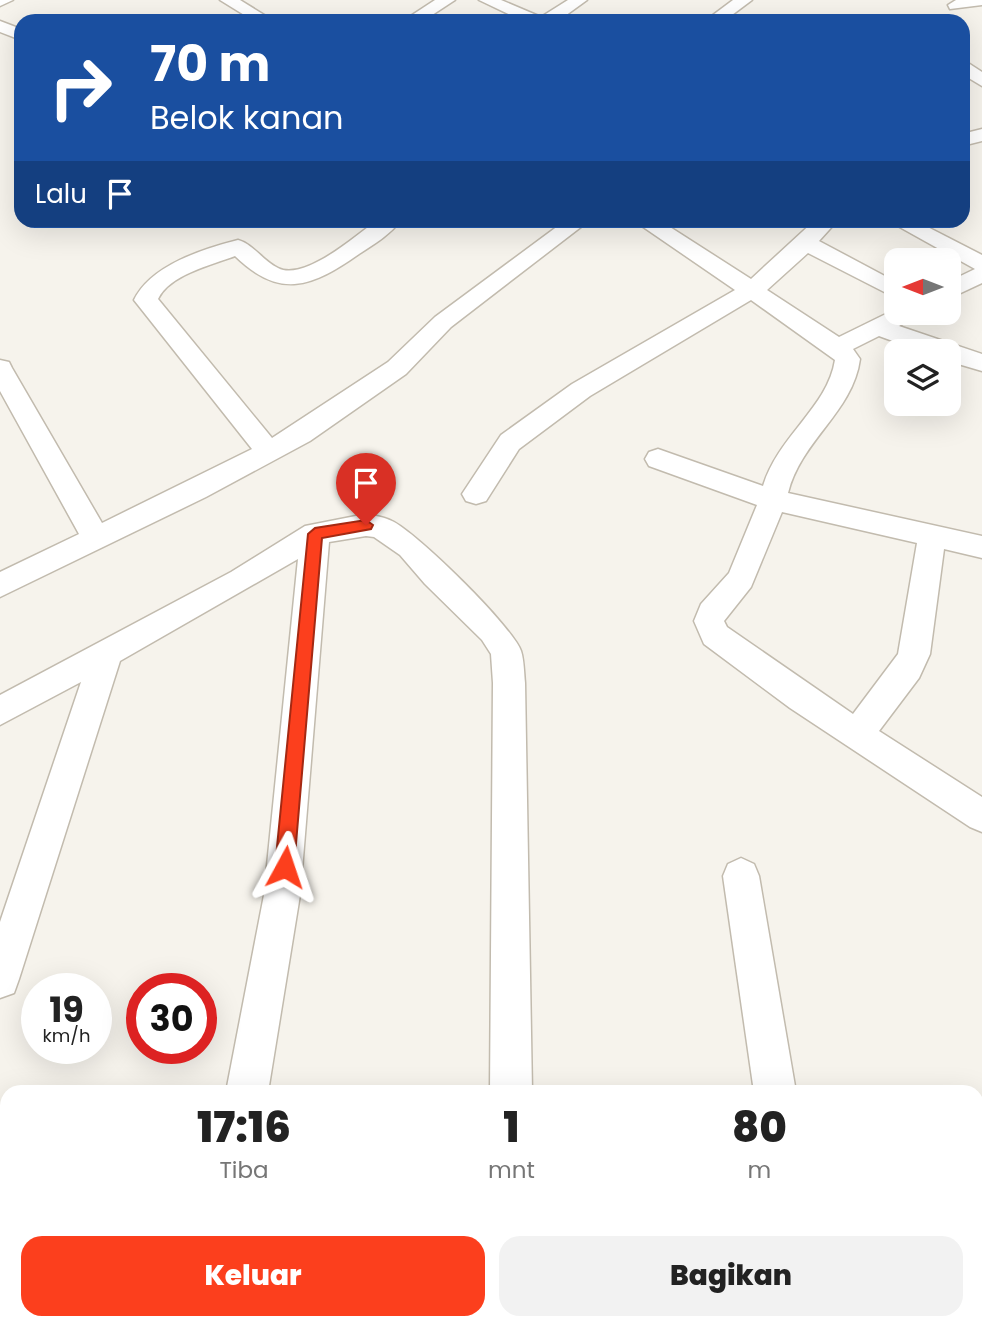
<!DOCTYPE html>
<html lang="id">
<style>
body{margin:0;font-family:Poppins,sans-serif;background:#f2f2f2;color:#222;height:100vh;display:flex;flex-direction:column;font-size:26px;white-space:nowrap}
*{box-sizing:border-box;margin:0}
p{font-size:23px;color:#767676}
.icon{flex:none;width:38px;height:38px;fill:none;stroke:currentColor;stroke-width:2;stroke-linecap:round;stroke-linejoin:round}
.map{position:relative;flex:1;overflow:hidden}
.details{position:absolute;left:0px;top:1085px;width:984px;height:245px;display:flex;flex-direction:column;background:#fff;border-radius:21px 21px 0 0;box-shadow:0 7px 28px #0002}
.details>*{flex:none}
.banner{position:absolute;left:14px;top:14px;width:956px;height:214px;border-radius:21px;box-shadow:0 7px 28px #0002;background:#1a4fa0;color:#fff;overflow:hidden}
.needle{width:46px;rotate:270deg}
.tools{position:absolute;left:884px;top:248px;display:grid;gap:14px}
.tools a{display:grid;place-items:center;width:77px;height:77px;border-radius:14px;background:#fff;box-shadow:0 7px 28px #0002;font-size:35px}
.speed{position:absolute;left:21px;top:973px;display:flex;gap:14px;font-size:35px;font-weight:700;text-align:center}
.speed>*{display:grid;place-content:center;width:91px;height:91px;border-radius:50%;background:#fff;box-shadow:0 7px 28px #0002;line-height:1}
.speed small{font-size:18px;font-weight:400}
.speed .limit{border:10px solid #d22;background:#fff;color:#111}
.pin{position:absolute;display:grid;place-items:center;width:60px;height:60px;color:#fff;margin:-72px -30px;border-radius:50% 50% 50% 0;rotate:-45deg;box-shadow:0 0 7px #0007}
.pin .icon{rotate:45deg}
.me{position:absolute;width:77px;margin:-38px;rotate:5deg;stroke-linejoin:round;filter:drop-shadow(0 0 5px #0008)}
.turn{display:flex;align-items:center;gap:24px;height:147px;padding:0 21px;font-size:32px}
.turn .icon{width:91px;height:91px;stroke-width:2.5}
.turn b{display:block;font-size:49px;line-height:60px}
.then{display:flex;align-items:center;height:66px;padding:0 21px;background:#0003;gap:14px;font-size:26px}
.eta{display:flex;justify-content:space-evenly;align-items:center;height:119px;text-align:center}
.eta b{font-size:42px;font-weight:800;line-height:49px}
.cta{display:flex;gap:14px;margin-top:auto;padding:14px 21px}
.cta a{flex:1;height:80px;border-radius:21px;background:#fc3f1d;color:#fff;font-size:28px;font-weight:800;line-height:80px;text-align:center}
.cta a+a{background:#f2f2f2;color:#222}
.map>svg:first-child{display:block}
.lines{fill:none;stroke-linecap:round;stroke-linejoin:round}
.minor-casing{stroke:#c2bbae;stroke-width:3}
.minor{fill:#fff;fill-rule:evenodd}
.route{fill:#fc3f1d;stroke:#a42913;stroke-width:2}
</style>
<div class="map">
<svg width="982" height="1330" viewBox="0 0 982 1330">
<rect width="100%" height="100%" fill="#f6f3ec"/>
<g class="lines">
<defs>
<g id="minor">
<path d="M0 0H13L0 6Z"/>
<path d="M220 0H240L274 21H254Z"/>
<path d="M435 0H455L423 21H403Z"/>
<path d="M479 0H501L541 17 568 0H587L558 21H523Z"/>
<path d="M733 0H752L724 21H705Z"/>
<path d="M956 0H982V5L950 9 948 5Z"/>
<path d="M0 21 21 29V40L0 32Z"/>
<path d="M962 59 982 72V86L962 74Z"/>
<path d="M982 129V141L962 146V134Z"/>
<path d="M377 220H401C391 234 373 245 359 254 312 287 280 300 235 256 211 265 169 275 158 299L272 438 388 362 435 317 566 220H590L451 327 406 374 310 441 206 497 0 597V572L79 534 0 391V360L9 362 12 368 102 523 252 449 138 305 134 300C151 265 203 249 238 240 253 244 263 261 278 268 303 282 356 236 377 220Z"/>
<path d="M633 220H659L751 279 815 220H838L819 241 896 282V298L808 253 767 290 839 337 896 309V313H919L899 326 982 354V371L948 361V352H923L879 336 853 349 860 359C853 412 801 440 788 493L982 536V558L944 549 930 654 919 678 879 731 982 797V832L970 827 790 708 704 644 694 621 701 604 729 573 757 505 649 466 645 459 649 452 658 449 763 486C778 436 828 407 835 360L751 300 590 396 519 449 486 501 476 504 466 501 462 494 501 435 572 384 735 290ZM782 512 917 543 898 654 853 714 727 627 724 621 751 587Z"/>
<path d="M887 220H914L982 255V283L948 299V282L975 269Z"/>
<path d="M366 514C375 516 384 517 392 521 416 532 513 627 521 651 524 660 524 673 525 683L532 1092H490L493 683 491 654 482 640 425 584 400 555 374 537 366 536 329 542 300 895 268 1092H226L264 895 298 559 120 661 19 979 14 993 0 998V922L81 682 0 725V695L231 572 305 526Z"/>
<path d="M741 858 754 864 759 876 796 1092H754L723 876 728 864Z"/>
<path d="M0 1115 7 1118V1165L0 1162Z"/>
<path d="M144 1323H228L227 1330H147Z"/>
<rect x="492" y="1323" width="46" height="7"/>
<path d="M769 1323H819L816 1330H766Z"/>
</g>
</defs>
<use href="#minor" class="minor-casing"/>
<use href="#minor" class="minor"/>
</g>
<path class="route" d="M366 520 373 525 371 529 322 538 294 867 291 873 285 876 278 873 275 867 308 534 315 528Z"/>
</svg>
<div class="tools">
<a><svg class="needle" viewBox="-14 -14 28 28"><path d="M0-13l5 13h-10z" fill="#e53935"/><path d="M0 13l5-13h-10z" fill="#767676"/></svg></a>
<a><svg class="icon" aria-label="layers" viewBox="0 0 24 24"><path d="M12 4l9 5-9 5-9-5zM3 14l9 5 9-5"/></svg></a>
</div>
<div class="speed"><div>19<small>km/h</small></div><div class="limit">30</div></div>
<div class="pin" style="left:366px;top:525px;background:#d93025"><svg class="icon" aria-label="arrive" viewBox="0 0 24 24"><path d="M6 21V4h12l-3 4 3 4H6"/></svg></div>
<svg class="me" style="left:285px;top:867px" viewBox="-20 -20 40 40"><path d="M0-17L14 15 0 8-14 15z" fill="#fc3f1d" stroke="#fff" stroke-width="4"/></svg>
<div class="banner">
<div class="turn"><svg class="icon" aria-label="right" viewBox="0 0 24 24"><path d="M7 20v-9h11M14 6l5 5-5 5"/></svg><div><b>70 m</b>Belok kanan</div></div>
<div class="then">Lalu<svg class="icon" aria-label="arrive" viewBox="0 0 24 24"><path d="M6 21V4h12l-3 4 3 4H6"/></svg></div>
</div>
<section class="details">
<div class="eta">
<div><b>17:16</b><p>Tiba</p></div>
<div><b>1</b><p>mnt</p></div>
<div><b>80</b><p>m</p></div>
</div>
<div class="cta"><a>Keluar</a><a>Bagikan</a></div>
</section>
</div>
